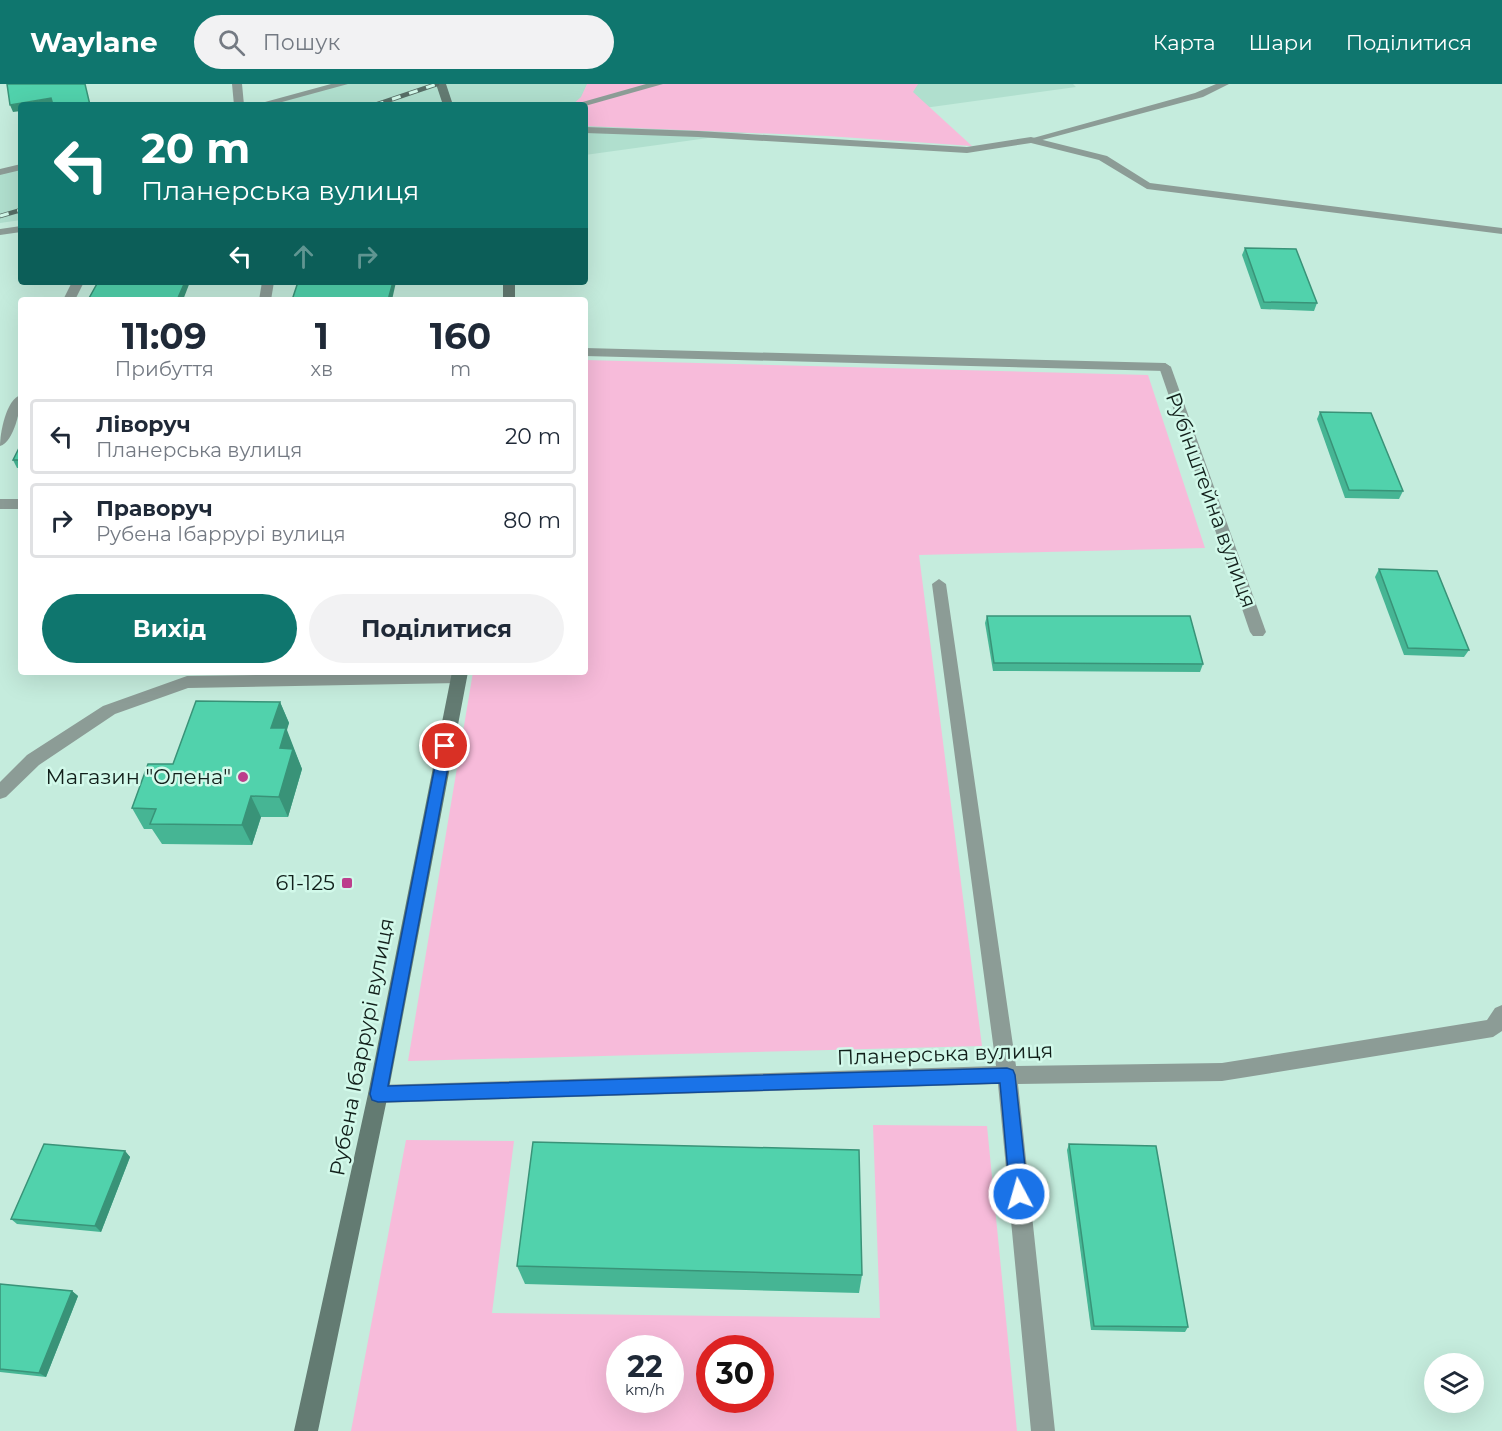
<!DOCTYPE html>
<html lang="uk">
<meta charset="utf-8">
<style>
body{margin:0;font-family:Montserrat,sans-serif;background:#f2f2f3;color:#1f2937;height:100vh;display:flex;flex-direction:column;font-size:22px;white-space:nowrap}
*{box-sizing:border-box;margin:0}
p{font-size:20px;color:#747a83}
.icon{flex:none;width:33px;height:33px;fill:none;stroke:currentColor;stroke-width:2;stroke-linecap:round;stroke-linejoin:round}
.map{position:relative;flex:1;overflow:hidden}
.sheet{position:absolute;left:18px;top:213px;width:570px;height:378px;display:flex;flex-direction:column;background:#fff;border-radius:6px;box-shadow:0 6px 24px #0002}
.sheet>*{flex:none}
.guide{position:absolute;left:18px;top:18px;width:570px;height:183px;border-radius:6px;box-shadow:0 6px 24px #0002;background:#0f766e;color:#fff;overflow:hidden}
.fabs{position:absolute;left:1424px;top:1269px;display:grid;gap:12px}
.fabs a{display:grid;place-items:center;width:60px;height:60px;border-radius:50%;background:#fff;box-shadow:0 6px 24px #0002;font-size:30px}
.speed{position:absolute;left:606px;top:1251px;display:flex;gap:12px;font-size:30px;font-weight:700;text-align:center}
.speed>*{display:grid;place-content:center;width:78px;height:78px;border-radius:50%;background:#fff;box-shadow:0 6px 24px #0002;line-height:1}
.speed small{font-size:15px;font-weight:400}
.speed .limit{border:9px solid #d22;background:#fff;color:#111}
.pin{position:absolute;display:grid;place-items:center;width:51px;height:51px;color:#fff;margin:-26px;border:3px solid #fff;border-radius:50%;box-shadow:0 2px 6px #0007}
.me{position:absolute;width:66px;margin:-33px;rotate:354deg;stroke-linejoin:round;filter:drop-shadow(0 0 4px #0008)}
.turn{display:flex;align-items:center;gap:21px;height:126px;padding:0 24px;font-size:27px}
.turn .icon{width:78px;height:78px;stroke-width:2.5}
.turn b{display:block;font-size:42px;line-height:51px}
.lanes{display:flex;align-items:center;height:57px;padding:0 24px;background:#0003;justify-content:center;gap:30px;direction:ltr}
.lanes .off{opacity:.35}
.eta{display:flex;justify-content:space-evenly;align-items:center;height:102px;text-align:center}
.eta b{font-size:36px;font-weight:700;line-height:42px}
.cta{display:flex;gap:12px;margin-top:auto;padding:12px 24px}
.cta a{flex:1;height:69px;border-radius:36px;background:#0f766e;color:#fff;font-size:24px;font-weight:700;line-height:69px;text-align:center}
.cta a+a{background:#f2f2f3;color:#1f2937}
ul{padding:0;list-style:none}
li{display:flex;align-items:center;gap:18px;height:75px;margin:0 12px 9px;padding:0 12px;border:3px solid #e0e1e3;border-radius:6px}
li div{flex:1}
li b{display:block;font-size:22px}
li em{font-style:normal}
header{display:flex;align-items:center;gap:36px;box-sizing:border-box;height:84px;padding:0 30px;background:#0f766e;color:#fff}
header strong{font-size:28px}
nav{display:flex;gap:33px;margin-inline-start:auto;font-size:21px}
.search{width:420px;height:54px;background:#f2f2f3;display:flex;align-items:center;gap:15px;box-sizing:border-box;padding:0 21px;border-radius:33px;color:#747a83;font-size:22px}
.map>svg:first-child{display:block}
.built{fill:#b0dfce}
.green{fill:#f7bbda;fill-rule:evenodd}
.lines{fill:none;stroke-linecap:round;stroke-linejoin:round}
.service{fill:#8c9c96;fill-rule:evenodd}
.minor{fill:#8c9c96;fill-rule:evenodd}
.secondary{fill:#637b72;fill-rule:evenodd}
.rail-casing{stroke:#576e66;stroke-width:4.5}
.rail{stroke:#d2f9ea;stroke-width:3;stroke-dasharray:9;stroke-linecap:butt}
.wall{fill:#46b594}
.shaded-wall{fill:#399378}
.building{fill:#51d2ac;stroke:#399378;stroke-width:1.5}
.route{fill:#1a73e8;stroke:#114b97;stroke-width:1.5}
.poi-dot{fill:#bc3e8c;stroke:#d2f9ea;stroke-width:2}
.labels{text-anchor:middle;stroke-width:5;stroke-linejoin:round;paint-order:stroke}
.street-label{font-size:21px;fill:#12201b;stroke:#d2f9ea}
.poi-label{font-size:21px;fill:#12201b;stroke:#d2f9ea;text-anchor:end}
</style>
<header>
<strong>Waylane</strong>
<div class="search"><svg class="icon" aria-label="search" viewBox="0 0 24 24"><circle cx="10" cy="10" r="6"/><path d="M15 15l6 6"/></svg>Пошук</div>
<nav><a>Карта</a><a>Шари</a><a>Поділитися</a></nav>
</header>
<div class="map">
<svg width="1502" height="1347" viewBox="0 0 1502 1347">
<rect width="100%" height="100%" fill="#c5ecdd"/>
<g class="built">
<path d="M343 0H1073L1076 3 585 71V21H259Z"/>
<path d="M21 83V136L0 139V88Z"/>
</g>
<g class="green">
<path d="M587 0H918L913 8 972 62 827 52 585 42V21H572L581 13Z"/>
<path d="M585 276 1148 291 1205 464 919 471 982 962 408 977 473 588H585Z"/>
<path d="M873 1041 987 1042 1017 1347H351L406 1056 514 1057 492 1229 880 1234ZM670 1264V1316H620V1264ZM710 1264H760V1316H710Z"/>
</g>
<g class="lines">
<g class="service">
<path d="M646 0H663L585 22 572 21Z"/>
<path d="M585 43 698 47 967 63 1031 53 1107 72 1150 99 1502 144V150L1147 105 1099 76 1031 59 967 69 698 53 585 49Z"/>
<path d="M585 264 1165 279 1171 283 1165 287 585 272Z"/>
<rect x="0" y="415" width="21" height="10"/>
<path d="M462 588 467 593 465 597 459 599 188 604 115 630 39 681 6 713 0 715V698L27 671 103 622 187 592Z"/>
</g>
<g class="minor">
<path d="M232 0H242L244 21H234Z"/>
<path d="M331 0H348L271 21H254Z"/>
<path d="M1216 0H1229L1203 13 1031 59 1026 56 1195 9Z"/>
<path d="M21 80V86L0 91V85Z"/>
<path d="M21 142V148L0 151V145Z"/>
<path d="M72 198H84L75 216H63Z"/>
<path d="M262 198H274L271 216H259Z"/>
<path d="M1165 279 1171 283 1266 548 1263 552H1253L1250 548 1159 283Z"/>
<path d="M21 311C21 324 14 358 0 362 0 349 6 315 21 311Z"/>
<path d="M939 495 946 500 1016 982 1222 979 1487 936 1495 924 1502 921V947L1493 953 1222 997 1018 1000 1055 1347H1031L998 1000 378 1019 371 1017 368 1010 371 1003 378 1001 996 982 932 500Z"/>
</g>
<g class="secondary">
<path d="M436 0H446L453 21H443Z"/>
<rect x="503" y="198" width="12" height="18"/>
<path d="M452 588H468L388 1010 318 1347H294L368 1010Z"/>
</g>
<defs>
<g id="rail">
<path d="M375 21 437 0"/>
<path d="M0 132 21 126"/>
</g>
</defs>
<use href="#rail" class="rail-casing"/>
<use href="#rail" class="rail"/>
</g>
<g class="wall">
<path d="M1245 164 1317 219 1314 227 1261 225 1242 171Z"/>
<path d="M1320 328 1403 407 1399 415 1345 414 1317 335Z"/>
<path d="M21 360V384H17L13 376Z"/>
<path d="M1379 485 1469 566 1464 573 1404 571 1375 493Z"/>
<path d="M987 532 1203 580 1200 588 993 587 985 539Z"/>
<path d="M280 618 289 639 286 646 302 685 288 733H261L252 761 162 760 152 745H144L132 724 173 680Z"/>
<path d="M1069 1060 1188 1243 1185 1248 1091 1246 1067 1066Z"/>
<path d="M125 1067 130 1073 101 1148 17 1140 11 1135Z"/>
<path d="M517 1182 862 1191 859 1209 525 1200Z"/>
<path d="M0 1200 72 1207 78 1212 46 1293 0 1288Z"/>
</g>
<g class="shaded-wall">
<path d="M51 14 54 21H21V27L13 28 10 21Z"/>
<path d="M185 198H190L183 216H177Z"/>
<path d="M393 198H396L392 216H388Z"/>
<path d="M280 618 289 639 287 646 302 685 288 733 279 713 271 644Z"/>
<path d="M251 712 261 733 252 761 242 741Z"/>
<path d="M125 1067 130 1073 101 1148 95 1142Z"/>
<path d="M72 1207 78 1212 46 1293 39 1289Z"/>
</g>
<g class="building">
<path d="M7 0H85L90 21H53L51 14 10 21Z"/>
<path d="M1245 164 1296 165 1317 219 1264 218Z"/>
<path d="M98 198H185L177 216H88Z"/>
<path d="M298 198H393L388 216H292Z"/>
<path d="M1320 328 1371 329 1403 407 1349 406Z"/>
<path d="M21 360V376H13Z"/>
<path d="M1379 485 1437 487 1469 566 1408 564Z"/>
<path d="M987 532H1190L1203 580 994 579Z"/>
<path d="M196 617 280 618 271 644H286L280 664 293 665 279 713 251 712 242 741 150 740 156 725 132 724 148 680H173Z"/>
<path d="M533 1058 859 1066 862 1191 517 1182Z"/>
<path d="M44 1060 125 1067 95 1142 11 1135Z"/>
<path d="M1069 1060 1156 1062 1188 1243 1094 1242Z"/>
<path d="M0 1200 72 1207 39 1289 0 1285Z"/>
</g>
<path class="route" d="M445 657 452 662 388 1002 1007 984 1013 986 1015 991 1028 1110 1025 1116 1019 1118 1013 1116 1010 1110 1000 999 378 1018 372 1016 370 1010 439 662Z"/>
<g class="poi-dot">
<circle cx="243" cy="693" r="6"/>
<rect x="341" y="793" width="12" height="12" rx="3"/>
</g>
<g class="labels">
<g class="street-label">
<text transform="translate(1211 416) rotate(70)" y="7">Рубінштейна вулиця</text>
<text transform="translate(362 963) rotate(-79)" y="7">Рубена Ібаррурі вулиця</text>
<text transform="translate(945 970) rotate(-2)" y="7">Планерська вулиця</text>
</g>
<g class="poi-label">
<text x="231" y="700">Магазин "Олена"</text>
<text x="335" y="806">61-125</text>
</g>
</g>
</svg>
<div class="fabs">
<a><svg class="icon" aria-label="layers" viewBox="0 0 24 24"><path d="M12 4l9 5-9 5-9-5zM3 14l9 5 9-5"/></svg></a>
</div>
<div class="speed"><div>22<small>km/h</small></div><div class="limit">30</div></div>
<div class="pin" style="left:445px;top:662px;background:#d93025"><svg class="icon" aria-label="arrive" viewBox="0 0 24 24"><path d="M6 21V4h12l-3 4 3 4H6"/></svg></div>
<svg class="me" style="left:1019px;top:1110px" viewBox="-20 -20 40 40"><circle r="17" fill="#1a73e8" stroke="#fff" stroke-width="3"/><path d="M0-11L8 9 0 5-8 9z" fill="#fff"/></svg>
<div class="guide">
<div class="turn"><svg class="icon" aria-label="left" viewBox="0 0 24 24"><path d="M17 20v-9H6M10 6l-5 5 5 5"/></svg><div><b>20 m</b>Планерська вулиця</div></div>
<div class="lanes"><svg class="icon" aria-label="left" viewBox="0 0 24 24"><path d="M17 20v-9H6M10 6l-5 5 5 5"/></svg><svg class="icon off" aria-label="ahead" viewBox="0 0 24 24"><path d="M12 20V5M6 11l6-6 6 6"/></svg><svg class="icon off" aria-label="right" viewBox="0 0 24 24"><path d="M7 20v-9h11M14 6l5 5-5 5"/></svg></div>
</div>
<section class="sheet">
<div class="eta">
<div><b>11:09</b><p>Прибуття</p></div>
<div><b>1</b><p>хв</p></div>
<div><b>160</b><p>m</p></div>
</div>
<ul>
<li><svg class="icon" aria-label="left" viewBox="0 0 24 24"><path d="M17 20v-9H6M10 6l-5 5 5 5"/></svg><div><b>Ліворуч</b><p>Планерська вулиця</p></div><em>20 m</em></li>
<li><svg class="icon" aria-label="right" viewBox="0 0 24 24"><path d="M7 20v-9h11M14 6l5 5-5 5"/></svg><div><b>Праворуч</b><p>Рубена Ібаррурі вулиця</p></div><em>80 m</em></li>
</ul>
<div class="cta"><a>Вихід</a><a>Поділитися</a></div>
</section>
</div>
